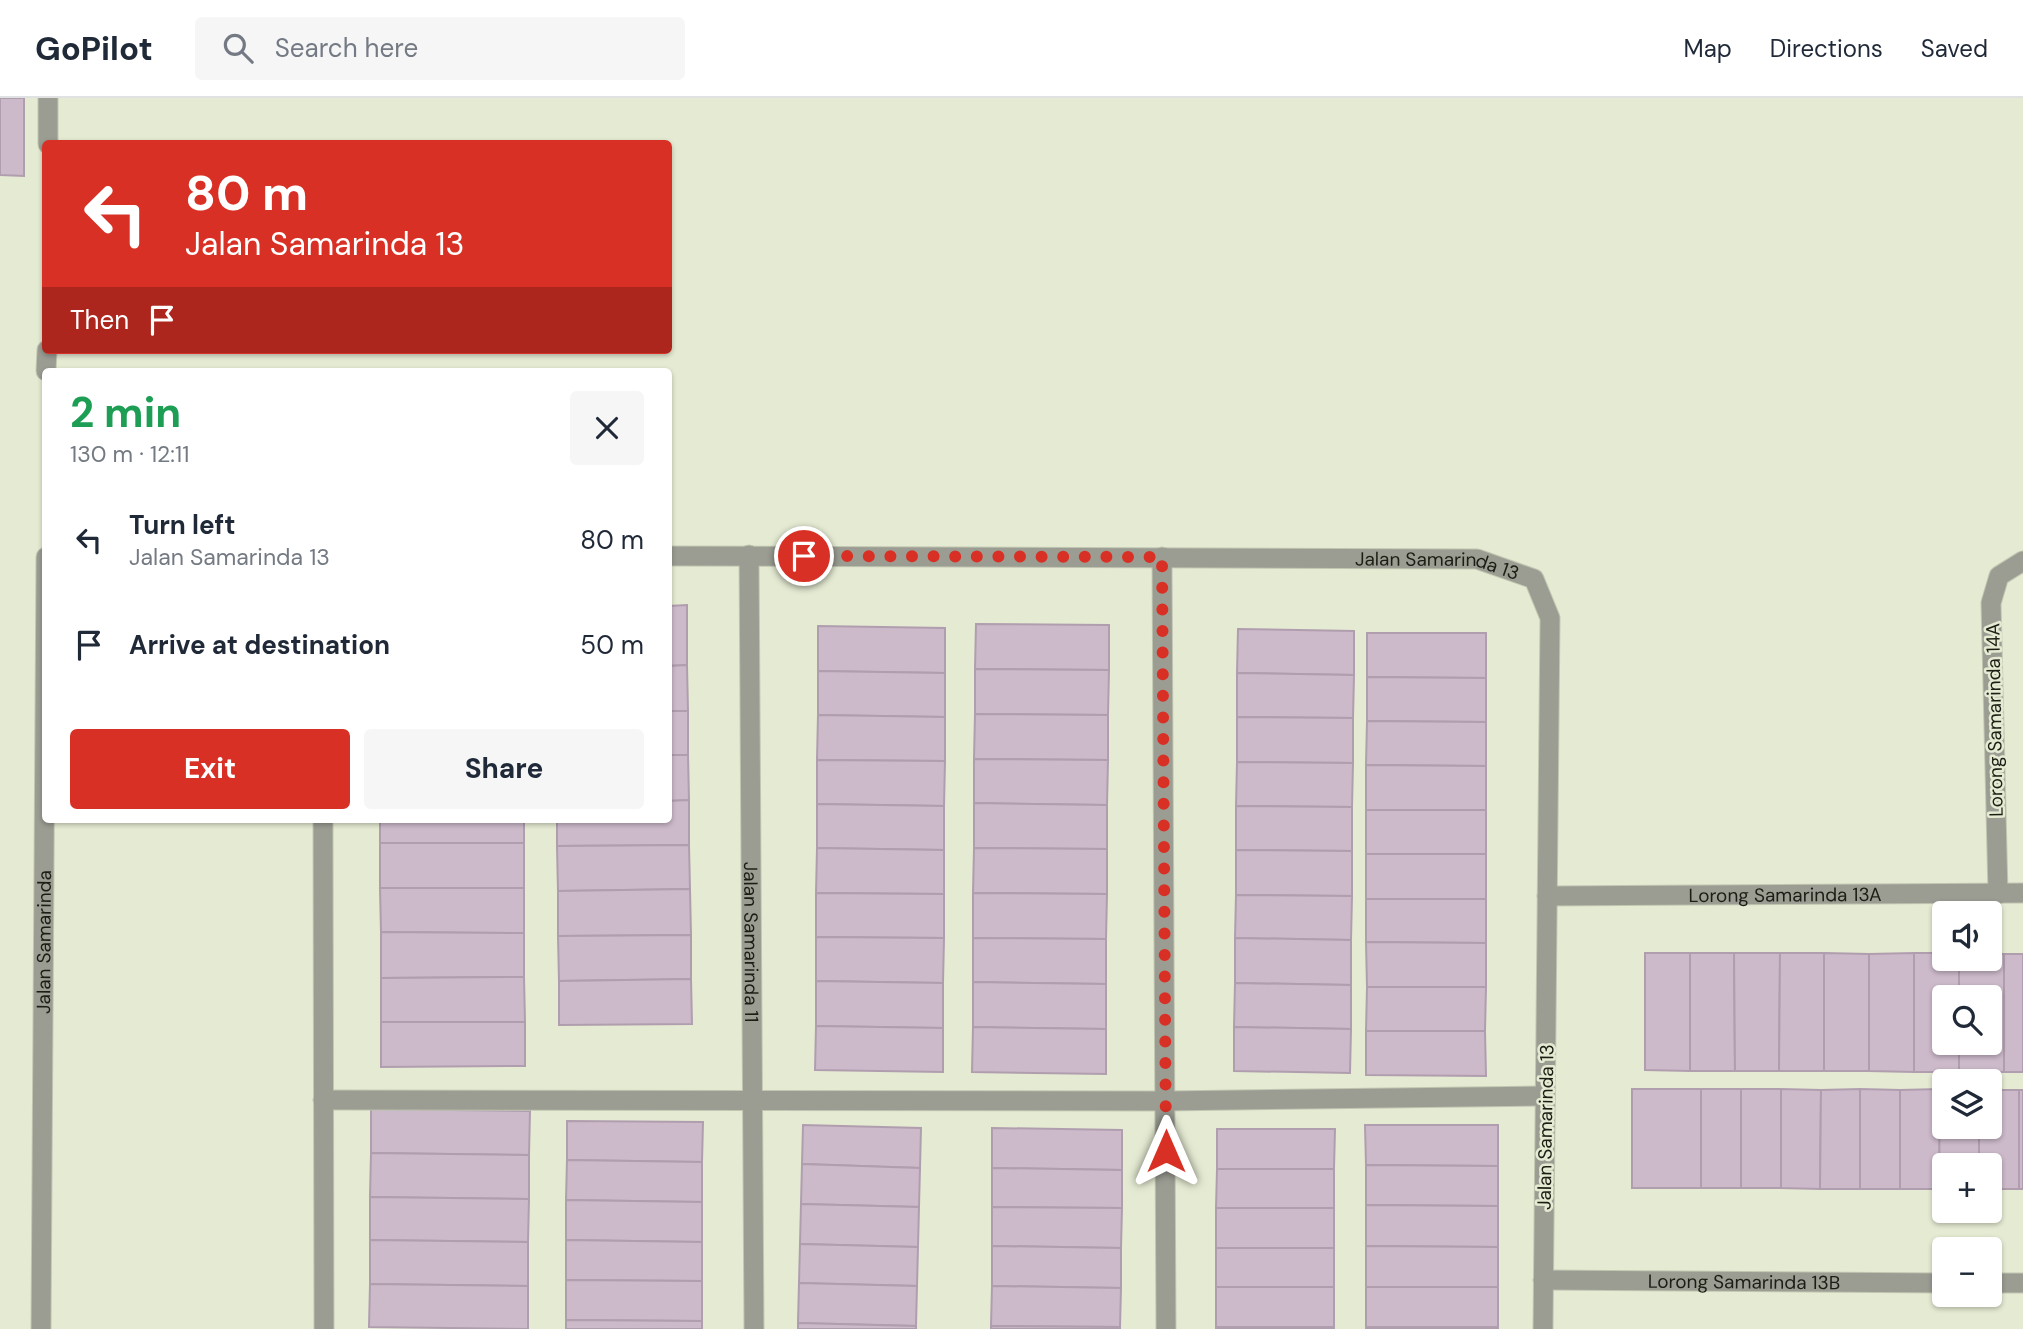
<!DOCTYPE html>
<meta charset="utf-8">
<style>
body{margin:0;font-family:"DM Sans",sans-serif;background:#f6f6f7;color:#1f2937;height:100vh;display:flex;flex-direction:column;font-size:26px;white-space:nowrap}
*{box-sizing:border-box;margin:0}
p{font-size:23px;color:#747a83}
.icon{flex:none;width:38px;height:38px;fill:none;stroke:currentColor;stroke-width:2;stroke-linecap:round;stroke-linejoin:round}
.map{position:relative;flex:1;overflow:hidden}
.panel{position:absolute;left:42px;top:270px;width:630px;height:455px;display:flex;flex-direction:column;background:#fff;border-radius:7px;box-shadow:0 2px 5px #0004}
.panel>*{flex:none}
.hud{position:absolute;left:42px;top:42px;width:630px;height:214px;border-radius:7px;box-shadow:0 2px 5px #0004;background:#d93025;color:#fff;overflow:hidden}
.buttons{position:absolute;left:1932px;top:803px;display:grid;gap:14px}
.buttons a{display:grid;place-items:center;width:70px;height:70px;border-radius:7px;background:#fff;box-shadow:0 2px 5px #0004;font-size:35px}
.pin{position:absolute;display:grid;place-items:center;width:60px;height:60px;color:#fff;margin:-30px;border:4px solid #fff;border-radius:50%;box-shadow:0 2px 7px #0007}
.me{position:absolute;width:77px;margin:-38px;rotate:0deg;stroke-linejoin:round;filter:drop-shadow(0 0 5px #0008)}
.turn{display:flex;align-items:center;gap:24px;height:147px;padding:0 28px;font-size:32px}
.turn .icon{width:91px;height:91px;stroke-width:2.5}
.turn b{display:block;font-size:49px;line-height:60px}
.then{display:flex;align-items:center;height:66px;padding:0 28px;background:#0003;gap:14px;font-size:26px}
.round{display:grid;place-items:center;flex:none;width:74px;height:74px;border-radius:7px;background:#f6f6f7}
.head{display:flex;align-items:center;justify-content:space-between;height:119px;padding:0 28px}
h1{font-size:42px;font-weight:700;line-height:52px;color:#1e9e55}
.primary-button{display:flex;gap:14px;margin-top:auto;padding:14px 28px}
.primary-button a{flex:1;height:80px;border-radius:7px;background:#d93025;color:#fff;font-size:28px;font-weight:700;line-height:80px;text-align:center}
.primary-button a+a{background:#f6f6f7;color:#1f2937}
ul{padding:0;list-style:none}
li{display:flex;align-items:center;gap:21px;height:105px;padding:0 28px}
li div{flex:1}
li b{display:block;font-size:26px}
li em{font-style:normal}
header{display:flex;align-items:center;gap:42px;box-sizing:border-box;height:98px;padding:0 35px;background:#fff;border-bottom:2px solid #e0e1e3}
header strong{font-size:33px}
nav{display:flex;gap:38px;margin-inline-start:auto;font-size:24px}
.search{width:490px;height:63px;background:#f6f6f7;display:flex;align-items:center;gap:18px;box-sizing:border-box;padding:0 24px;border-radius:7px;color:#747a83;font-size:26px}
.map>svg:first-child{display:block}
.building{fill:#ccb9ca;stroke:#b09eaf;stroke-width:2}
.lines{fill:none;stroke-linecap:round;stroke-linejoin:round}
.service-casing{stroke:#c1c6b1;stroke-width:21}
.minor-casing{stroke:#c1c6b1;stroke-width:21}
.service{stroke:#9b9d93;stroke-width:19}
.minor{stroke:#9b9d93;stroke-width:19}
.route{stroke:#d93025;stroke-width:12;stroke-dasharray:0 21.6}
.labels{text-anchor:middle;stroke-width:5;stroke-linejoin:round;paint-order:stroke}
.street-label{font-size:19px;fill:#1c1e15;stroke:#e5ebd3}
</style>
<header>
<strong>GoPilot</strong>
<div class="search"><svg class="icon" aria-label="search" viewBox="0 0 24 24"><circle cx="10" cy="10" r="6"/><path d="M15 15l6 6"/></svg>Search here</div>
<nav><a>Map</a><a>Directions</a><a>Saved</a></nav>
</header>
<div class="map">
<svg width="2023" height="1231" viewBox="0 0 2023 1231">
<rect width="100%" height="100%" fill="#e5ebd3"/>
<g class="building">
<path d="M0 0H24V78L0 77Z"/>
<path d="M687 507V567L668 568V508Z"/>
<path d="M976 526 1109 527V572L975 571Z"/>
<path d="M818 528 945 530V575L818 573Z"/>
<path d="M1238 531 1354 533V577L1237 575Z"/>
<path d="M1367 535H1486V580L1367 579Z"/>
<path d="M687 567 688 613H668V568Z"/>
<path d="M975 571 1109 572 1108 617 975 616Z"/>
<path d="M818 573 945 575V619L818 617Z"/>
<path d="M1237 575 1354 577 1353 620 1237 619Z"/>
<path d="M1367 579 1486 580V624L1367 623Z"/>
<rect x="668" y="613" width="20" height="44"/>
<path d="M975 616 1108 617V662L974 661Z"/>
<path d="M818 617 945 619V663L817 662Z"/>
<path d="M1237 619 1353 620V665L1237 664Z"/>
<path d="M1367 623 1486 624V668L1366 667Z"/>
<path d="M668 657H688L689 702 668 703Z"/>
<path d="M974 661 1108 662 1107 707 974 705Z"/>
<path d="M817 662 945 663 944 708 817 706Z"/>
<path d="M1237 664 1353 665 1352 709 1236 708Z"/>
<path d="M1366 667 1486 668V712H1366Z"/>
<path d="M689 702V747L557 748V721H668V703Z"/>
<path d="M974 705 1107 707V751L974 750Z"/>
<path d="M817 706 944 708V752L817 750Z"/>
<path d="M1236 708 1352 709V753L1236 752Z"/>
<rect x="1366" y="712" width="120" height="44"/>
<rect x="380" y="721" width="144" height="24"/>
<rect x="380" y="745" width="144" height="45"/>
<path d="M689 747 690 791 558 793 557 748Z"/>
<path d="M817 750 944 752V796L816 795Z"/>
<path d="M974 750 1107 751V796L973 795Z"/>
<path d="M1236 752 1352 753V798L1236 797Z"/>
<rect x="1366" y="756" width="120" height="45"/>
<path d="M380 790H524V835L381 834Z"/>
<path d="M690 791 691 837 558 838V793Z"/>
<path d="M816 795 944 796V840L816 839Z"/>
<path d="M973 795 1107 796 1106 841 973 840Z"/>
<path d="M1236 797 1352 798 1351 842 1235 840Z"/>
<path d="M1366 801H1486V845L1366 844Z"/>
<path d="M381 834 524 835V879L381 880Z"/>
<path d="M691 837V881L559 883 558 838Z"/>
<path d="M816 839 944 840 943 885 816 883Z"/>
<path d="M973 840 1106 841V886L973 884Z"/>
<path d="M1235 840 1351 842V887L1235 885Z"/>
<path d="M1366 844 1486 845V889H1367Z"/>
<path d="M1645 855H1690V973L1645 972Z"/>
<path d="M1690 855H1734L1735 973H1690Z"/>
<path d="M1734 855H1780L1779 973H1735Z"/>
<path d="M1780 855H1824V973H1779Z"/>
<path d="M1824 855 1869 856V973H1824Z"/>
<path d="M1914 855V974L1869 973V856Z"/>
<path d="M1914 855H1944V861H1959V900H1944V945H1959V974H1914Z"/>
<path d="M1990 856H2004V974H1959V945H1990V900H1959V861H1990Z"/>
<rect x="2004" y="856" width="19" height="118"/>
<path d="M524 879 525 924H381V880Z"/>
<path d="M691 881 692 926 559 927V883Z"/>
<path d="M816 883 943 885V930L816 928Z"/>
<path d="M973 884 1106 886V931L973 929Z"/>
<path d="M1235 885 1351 887V931L1234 929Z"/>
<path d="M1367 889H1486L1485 933H1366Z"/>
<path d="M381 924H525V968L381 969Z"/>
<path d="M816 928 943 930V974L815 972Z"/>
<path d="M973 929 1106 931V976L972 974Z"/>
<path d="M1234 929 1351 931 1350 975 1234 973Z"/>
<path d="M1366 933H1485L1486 978 1366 977Z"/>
<rect x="1632" y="991" width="69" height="99"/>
<rect x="1701" y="991" width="40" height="99"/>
<rect x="1741" y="991" width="40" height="99"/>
<path d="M1781 991 1821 992 1820 1091 1781 1090Z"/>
<path d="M1860 991V1091H1820L1821 992Z"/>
<path d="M1860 991 1900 992V1091H1860Z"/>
<path d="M1940 991 1939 1091H1900V992Z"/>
<path d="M1940 991H1944V1029H1979V1068H1944V1091H1939Z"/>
<path d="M1990 992H2019V1091H1990V1068H1979V1029H1990Z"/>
<rect x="2019" y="992" width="4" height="99"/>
<path d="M371 1011 530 1013 529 1057 371 1055Z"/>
<path d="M567 1023 703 1024 702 1064 567 1062Z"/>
<path d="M803 1027 921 1030 920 1070 802 1066Z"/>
<path d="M1365 1027H1498V1068L1366 1067Z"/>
<path d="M992 1030 1122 1032V1072L992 1070Z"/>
<path d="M1217 1031H1335L1334 1071H1217Z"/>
<path d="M371 1055 529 1057V1101L370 1099Z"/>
<path d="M567 1062 702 1064V1104L566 1102Z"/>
<path d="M802 1066 920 1070 919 1109 801 1106Z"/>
<path d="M1366 1067 1498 1068V1108L1366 1107Z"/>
<path d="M992 1070 1122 1072V1110L992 1109Z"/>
<path d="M1217 1071H1334V1110H1216Z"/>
<path d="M370 1099 529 1101 528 1144 370 1142Z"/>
<path d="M566 1102 702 1104V1144L566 1142Z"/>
<path d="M801 1106 919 1109 918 1149 800 1146Z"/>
<path d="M1366 1107 1498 1108V1149L1366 1148Z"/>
<path d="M992 1109 1122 1110 1121 1150 992 1148Z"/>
<rect x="1216" y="1110" width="118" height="40"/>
<path d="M370 1142 528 1144V1188L370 1186Z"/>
<path d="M566 1142 702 1144V1183L566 1182Z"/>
<path d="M800 1146 918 1149 917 1188 799 1185Z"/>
<path d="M992 1148 1121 1150V1190L992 1188Z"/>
<path d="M1366 1148 1498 1149V1189H1366Z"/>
<rect x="1216" y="1150" width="118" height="39"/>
<path d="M566 1182 702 1183V1223L566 1222Z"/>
<path d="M799 1185 917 1188 916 1228 798 1225Z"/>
<path d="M370 1186 528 1188V1231L369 1229Z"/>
<path d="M992 1188 1121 1190 1120 1229 991 1228Z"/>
<rect x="1216" y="1189" width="118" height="40"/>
<rect x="1366" y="1189" width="132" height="40"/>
<path d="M566 1222 702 1223V1231H566Z"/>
<path d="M798 1225 916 1228V1231H798Z"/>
<path d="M991 1228 1120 1229V1231H991Z"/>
<rect x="1216" y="1229" width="118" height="2"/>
<rect x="1366" y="1229" width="132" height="2"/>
</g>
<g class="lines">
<defs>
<path id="service" d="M323 1002 1165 1003 1545 998"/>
<g id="minor">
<path d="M48 46V0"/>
<path d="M46 273 47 252"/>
<path id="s1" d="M749 457 754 1231"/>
<path id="s2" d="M668 458 1477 461 1534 481 1550 520 1543 1231"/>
<path d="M1162 459 1166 1231"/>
<path d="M323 721 324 1231"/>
<path d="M1998 796 1991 505 1999 478 2023 463"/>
<path id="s3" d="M1547 798 2023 795"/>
<path id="s4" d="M1543 1182 1944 1185"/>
<path d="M1990 1185H2023"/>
<path id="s5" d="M41 1231 46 459"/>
</g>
</defs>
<use href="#service" class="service-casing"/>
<use href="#minor" class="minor-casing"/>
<use href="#service" class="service"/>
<use href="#minor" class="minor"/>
</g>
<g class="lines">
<path class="route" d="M804 458 1162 459 1166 1053"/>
</g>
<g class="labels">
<g class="street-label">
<text dy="7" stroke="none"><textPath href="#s2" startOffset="770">Jalan Samarinda 13</textPath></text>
<text transform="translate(1994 622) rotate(-91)" y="7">Lorong Samarinda 14A</text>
<text dy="7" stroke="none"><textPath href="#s3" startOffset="238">Lorong Samarinda 13A</textPath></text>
<text dy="7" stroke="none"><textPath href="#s1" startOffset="387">Jalan Samarinda 11</textPath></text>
<text dy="7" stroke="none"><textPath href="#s5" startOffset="387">Jalan Samarinda</textPath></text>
<text transform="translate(1545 1029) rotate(-89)" y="7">Jalan Samarinda 13</text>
<text dy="7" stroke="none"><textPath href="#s4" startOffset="201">Lorong Samarinda 13B</textPath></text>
</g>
</g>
</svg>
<div class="buttons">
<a><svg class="icon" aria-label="sound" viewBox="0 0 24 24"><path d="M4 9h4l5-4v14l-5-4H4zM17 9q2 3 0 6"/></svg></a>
<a><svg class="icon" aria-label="search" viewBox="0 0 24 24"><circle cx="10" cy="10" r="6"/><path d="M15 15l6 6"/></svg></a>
<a><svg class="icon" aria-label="layers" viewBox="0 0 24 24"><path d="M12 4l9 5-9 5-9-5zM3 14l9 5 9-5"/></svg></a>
<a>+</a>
<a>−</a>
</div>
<div class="pin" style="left:804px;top:458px;background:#d93025"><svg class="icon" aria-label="arrive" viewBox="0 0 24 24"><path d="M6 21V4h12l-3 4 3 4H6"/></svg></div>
<svg class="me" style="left:1166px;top:1053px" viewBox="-20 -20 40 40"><path d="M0-17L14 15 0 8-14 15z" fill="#d93025" stroke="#fff" stroke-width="4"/></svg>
<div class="hud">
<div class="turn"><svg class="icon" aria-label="left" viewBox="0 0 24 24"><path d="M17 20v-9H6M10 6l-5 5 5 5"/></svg><div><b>80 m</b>Jalan Samarinda 13</div></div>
<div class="then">Then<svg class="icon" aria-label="arrive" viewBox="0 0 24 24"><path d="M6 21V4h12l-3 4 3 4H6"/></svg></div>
</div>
<section class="panel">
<div class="head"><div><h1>2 min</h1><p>130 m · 12:11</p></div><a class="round"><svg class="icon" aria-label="close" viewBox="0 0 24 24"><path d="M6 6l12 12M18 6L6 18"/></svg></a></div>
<ul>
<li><svg class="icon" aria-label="left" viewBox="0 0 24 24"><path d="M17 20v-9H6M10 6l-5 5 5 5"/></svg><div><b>Turn left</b><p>Jalan Samarinda 13</p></div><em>80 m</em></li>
<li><svg class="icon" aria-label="arrive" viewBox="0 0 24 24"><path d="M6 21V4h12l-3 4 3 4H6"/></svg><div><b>Arrive at destination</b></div><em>50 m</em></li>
</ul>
<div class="primary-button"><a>Exit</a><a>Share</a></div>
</section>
</div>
